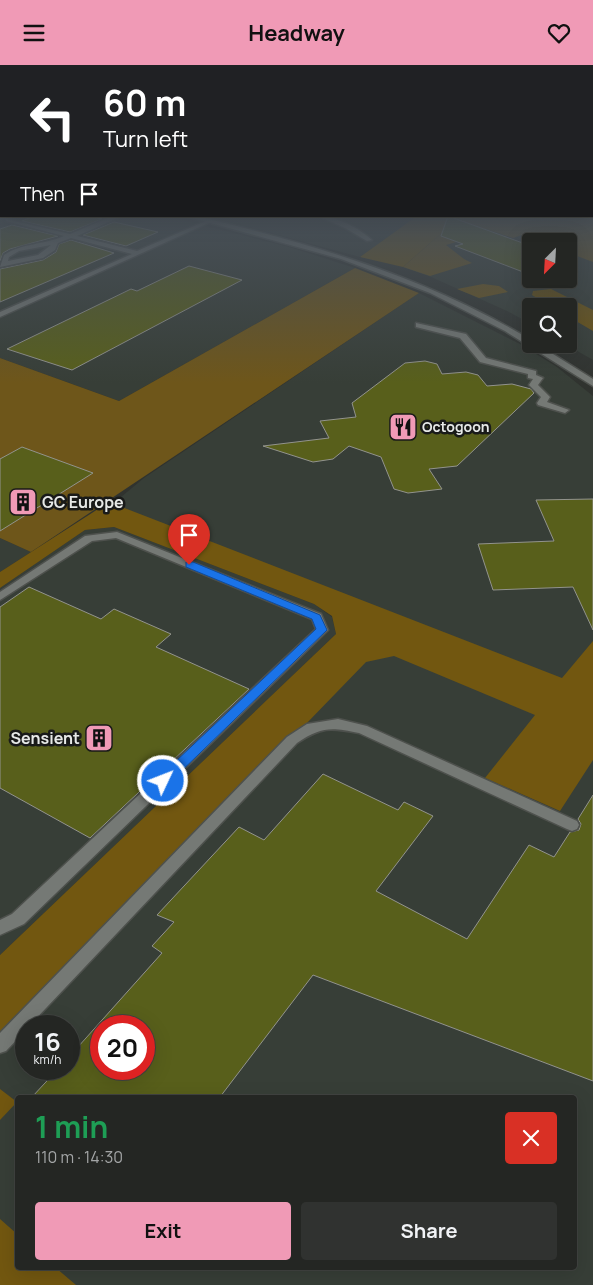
<!DOCTYPE html>
<meta charset="utf-8">
<style>
body{margin:0;font-family:Manrope,sans-serif;background:#303230;color:#f1f3f6;height:100vh;display:flex;flex-direction:column;font-size:19px;white-space:nowrap}
*{box-sizing:border-box;margin:0}
p{font-size:16px;color:#a3a5a6}
.icon{flex:none;width:28px;height:28px;fill:none;stroke:currentColor;stroke-width:2;stroke-linecap:round;stroke-linejoin:round}
.map{position:relative;flex:1;overflow:hidden}
.panel{position:absolute;left:15px;top:1030px;width:562px;height:175px;display:flex;flex-direction:column;background:#242623;border-radius:5px;box-shadow:0 5px 20px #0002,0 0 0 1px #414341}
.panel>*{flex:none}
.guide{position:absolute;left:0px;top:0px;width:594px;height:152px;box-shadow:0 5px 20px #0002,0 0 0 1px #414341;background:#202124;color:#fff;overflow:hidden}
.needle{width:32px;rotate:204deg}
.tools{position:absolute;left:522px;top:168px;display:grid;gap:10px}
.tools a{display:grid;place-items:center;width:55px;height:55px;border-radius:5px;background:#242623;box-shadow:0 5px 20px #0002,0 0 0 1px #414341;font-size:25px}
.speed{position:absolute;left:15px;top:950px;display:flex;gap:10px;font-size:25px;font-weight:700;text-align:center}
.speed>*{display:grid;place-content:center;width:65px;height:65px;border-radius:50%;background:#242623;box-shadow:0 5px 20px #0002,0 0 0 1px #414341;line-height:1}
.speed small{font-size:12px;font-weight:400}
.speed .limit{border:8px solid #d22;background:#fff;color:#111}
.pin{position:absolute;display:grid;place-items:center;width:42px;height:42px;color:#fff;margin:-51px -21px;border-radius:50% 50% 50% 0;rotate:-45deg;box-shadow:0 0 5px #0007}
.pin .icon{rotate:45deg}
.me{position:absolute;width:55px;margin:-28px;rotate:47deg;stroke-linejoin:round;filter:drop-shadow(0 0 4px #0008)}
.turn{display:flex;align-items:center;gap:18px;height:105px;padding:0 20px;font-size:22px}
.turn .icon{width:65px;height:65px;stroke-width:2.5}
.turn b{display:block;font-size:35px;line-height:42px}
.then{display:flex;align-items:center;height:48px;padding:0 20px;background:#0003;gap:10px;font-size:19px}
.round{display:grid;place-items:center;flex:none;width:52px;height:52px;border-radius:5px;background:#303230}
.headline{display:flex;align-items:center;justify-content:space-between;height:85px;padding:0 20px}
h1{font-size:30px;font-weight:700;line-height:38px;color:#1e9e55}
.button{display:flex;gap:10px;margin-top:auto;padding:10px 20px}
.button a{flex:1;height:58px;border-radius:5px;background:#f09ab6;color:#111;font-size:20px;font-weight:700;line-height:58px;text-align:center}
.button a+a{background:#303230;color:#f1f3f6}
header{display:flex;justify-content:space-between;align-items:center;height:65px;padding:0 20px;background:#f09ab6;color:#111;font-size:22px;font-weight:700}
.map>svg:first-child{display:block}
.built{fill:#373e37;fill-rule:evenodd}
.green{fill:#6e561a}
.forest{fill:#725710}
.building{fill:#585f1b;stroke:#92938d;fill-rule:evenodd}
.lines{fill:none;stroke-linecap:round;stroke-linejoin:round}
.service-casing{stroke:#4e514d;stroke-width:3}
.minor-casing{stroke:#4e514d;stroke-width:3}
.service{fill:#757975;fill-rule:evenodd}
.minor{fill:#757975;fill-rule:evenodd}
.route{fill:#1a73e8;stroke:#114b97}
.labels{text-anchor:middle;stroke-width:5;stroke-linejoin:round;paint-order:stroke}
.far-poi-label{font-size:14px;font-weight:bold;fill:#e7e9e7;stroke:#191a19;text-anchor:start}
.poi-label{font-size:16px;font-weight:bold;fill:#e7e9e7;stroke:#191a19;text-anchor:start}
</style>
<header><svg class="icon" aria-label="menu" viewBox="0 0 24 24"><path d="M4 6h16M4 12h16M4 18h16"/></svg>Headway<svg class="icon" aria-label="heart" viewBox="0 0 24 24"><path d="M12 20l-8-8c-3-5 5-10 8-4 3-6 11-1 8 4z"/></svg></header>
<div class="map">
<svg width="593" height="1220" viewBox="0 0 593 1220">
<rect width="100%" height="100%" fill="#30332f"/>
<g class="built">
<path d="M0 148 1 151H166L289 182 355 203 119 336 0 293Z"/>
<path d="M593 148V295L565 279H569V241H531V259L507 246 431 212 403 202 461 151H592ZM531 176H569V214H531Z"/>
<path d="M207 151H417L360 192Z"/>
<path d="M419 228 520 279 557 302 593 331V1220H0V934L377 557 104 446 144 413ZM26 961H69V1004H26ZM101 961H144V1004H101ZM18 1032H575V1202H18Z"/>
<path d="M114 462 314 539 332 552 336 569 0 890V523L85 465Z"/>
<path d="M0 473 31 487 0 507Z"/>
</g>
<g class="green">
<path d="M593 148V197L569 188V176H538L522 170 513 173 486 164 453 175 456 177 446 180 464 194 472 198 430 211 403 202 461 151H592Z"/>
<path d="M355 203 419 228 31 487 0 473V293L119 336Z"/>
<path d="M483 219 499 221 508 227 479 233 457 224Z"/>
</g>
<g class="forest">
<path d="M417 151H461L403 202 360 192Z"/>
<path d="M551 224 593 245V266L569 252V241H550L532 230 533 226Z"/>
<path d="M109 437 562 613 593 576V695L560 746 485 713 535 650 394 591 366 597 0 975V890L336 569 332 551 314 539 114 462 85 465 0 523V507Z"/>
<path d="M0 1024 17 1037 0 1055Z"/>
<path d="M0 1154 17 1169 18 1202 56 1203 76 1220H0Z"/>
</g>
<g class="building">
<path d="M34 151H91L102 154 70 167 22 156Z"/>
<path d="M448 151 531 181V210L455 181 463 179 441 171Z"/>
<path d="M114 157 158 167 126 181 83 170Z"/>
<path d="M12 160 58 171 10 184 3 188 0 196V164Z"/>
<path d="M71 175 114 188 0 237V204L43 195 56 187 59 179Z"/>
<path d="M189 201 242 215 72 305 7 284 131 224 137 226Z"/>
<path d="M425 296 437 299 442 309 466 307 478 310 487 321 512 319 531 324 534 328 457 401 429 404 442 424 408 428 394 424 381 392 349 381 333 394 313 397 263 381 329 373 320 356 356 352 352 338 405 298Z"/>
<path d="M22 382 93 408 0 466V394Z"/>
<path d="M593 434V565L573 522 493 525 478 479 554 476 536 435Z"/>
<path d="M29 522 101 554 114 544 171 569 156 582 249 624 90 773 0 723V542Z"/>
<path d="M323 709 398 745 404 737 433 751 376 826 467 874 529 780 554 792 570 767 579 765 581 759 578 754 593 730V1016L313 910 220 1032H32L58 1004H69V992L162 888 152 881 174 857 157 850 239 762 264 775ZM101 961H144V1004H101Z"/>
</g>
<g class="lines">
<defs>
<g id="service">
<path d="M113 151H122L77 171 137 186 208 155 213 156 0 252V247L132 189 71 173 58 178 55 185 43 193 0 202 4 190C22 178 44 180 64 171L6 156V154L70 169ZM51 180 38 190 8 196 9 192 19 186Z"/>
<path d="M318 151C336 151 359 163 372 175L367 176 345 163Z"/>
<path d="M416 258 466 269 486 293 536 306V310L543 313 538 320 550 332 547 337 569 345 565 348 538 340 537 338 541 332 529 320 533 314 528 313V309L480 297 460 273 416 262Z"/>
<path d="M117 467 321 549 328 565 24 859 0 870V855L12 849 316 564 312 554 116 473 92 476 0 535V527L85 471Z"/>
<path d="M338 654 367 661 577 756 579 760 577 764 572 766 567 764 359 668C330 662 321 662 297 678L29 961H26V965L6 986 0 988V968L287 672 307 659Z"/>
</g>
<path id="minor" d="M185 151H197C315 180 426 212 531 275V279H537L593 314V321L505 266 430 228 341 194Z"/>
</defs>
<use href="#service" class="service-casing"/>
<use href="#minor" class="minor-casing"/>
<use href="#service" class="service"/>
<use href="#minor" class="minor"/>
</g>
<linearGradient id="sky" x2="0" y2="1"><stop stop-color="#1a1c1a"/><stop offset="0.47" stop-color="#485058"/><stop offset="1" stop-color="#485058" stop-opacity="0"/></linearGradient>
<rect width="593" height="318" fill="url(#sky)"/>
<path class="route" d="M186 497H193L320 550 327 565 167 720H158L156 716 158 713 316 564 312 554 186 502Z"/>
<defs>
<symbol id="restaurant-square" viewBox="-11 -11 22 22"><rect x="-9" y="-9" width="18" height="18" rx="4" fill="#f09ab6" stroke="#191a19"/><path d="M-5-6h1v4h1v-4h1v4h1v-4h1v5L-1.5 .5V6h-2V.5L-5-1ZM5-6V6H3V1.5H1.5Q1.5-4 5-6Z" fill="#111"/></symbol>
<symbol id="building-square" viewBox="-11 -11 22 22"><rect x="-9" y="-9" width="18" height="18" rx="4" fill="#f09ab6" stroke="#191a19"/><path d="M-4-6H4V6H1V3H-1V6H-4ZM-2.5-4.3h1.7v1.8h-1.7ZM.8-4.3h1.7v1.8H.8ZM-2.5-1h1.7V.8h-1.7ZM.8-1h1.7V.8H.8Z" fill="#111"/></symbol>
</defs>
<g fill-rule="evenodd">
<use href="#restaurant-square" x="387" y="346" width="32" height="32"/>
<use href="#building-square" x="7" y="421" width="32" height="32"/>
<use href="#building-square" x="83" y="657" width="32" height="32"/>
</g>
<g class="labels">
<g class="far-poi-label">
<text x="422" y="367">Octogoon</text>
</g>
<g class="poi-label">
<text x="42" y="443">GC Europe</text>
<text x="80" y="679" text-anchor="end">Sensient</text>
</g>
</g>
</svg>
<div class="tools">
<a><svg class="needle" viewBox="-14 -14 28 28"><path d="M0-13l5 13h-10z" fill="#e53935"/><path d="M0 13l5-13h-10z" fill="#a3a5a6"/></svg></a>
<a><svg class="icon" aria-label="search" viewBox="0 0 24 24"><circle cx="10" cy="10" r="6"/><path d="M15 15l6 6"/></svg></a>
</div>
<div class="speed"><div>16<small>km/h</small></div><div class="limit">20</div></div>
<div class="pin" style="left:189px;top:500px;background:#d93025"><svg class="icon" aria-label="arrive" viewBox="0 0 24 24"><path d="M6 21V4h12l-3 4 3 4H6"/></svg></div>
<svg class="me" style="left:163px;top:716px" viewBox="-20 -20 40 40"><circle r="17" fill="#1a73e8" stroke="#fff" stroke-width="3"/><path d="M0-11L8 9 0 5-8 9z" fill="#fff"/></svg>
<div class="guide">
<div class="turn"><svg class="icon" aria-label="left" viewBox="0 0 24 24"><path d="M17 20v-9H6M10 6l-5 5 5 5"/></svg><div><b>60 m</b>Turn left</div></div>
<div class="then">Then<svg class="icon" aria-label="arrive" viewBox="0 0 24 24"><path d="M6 21V4h12l-3 4 3 4H6"/></svg></div>
</div>
<section class="panel">
<div class="headline"><div><h1>1 min</h1><p>110 m · 14:30</p></div><a class="round" style="background:#d93025;color:#fff"><svg class="icon" aria-label="close" viewBox="0 0 24 24"><path d="M6 6l12 12M18 6L6 18"/></svg></a></div>
<div class="button"><a>Exit</a><a>Share</a></div>
</section>
</div>
